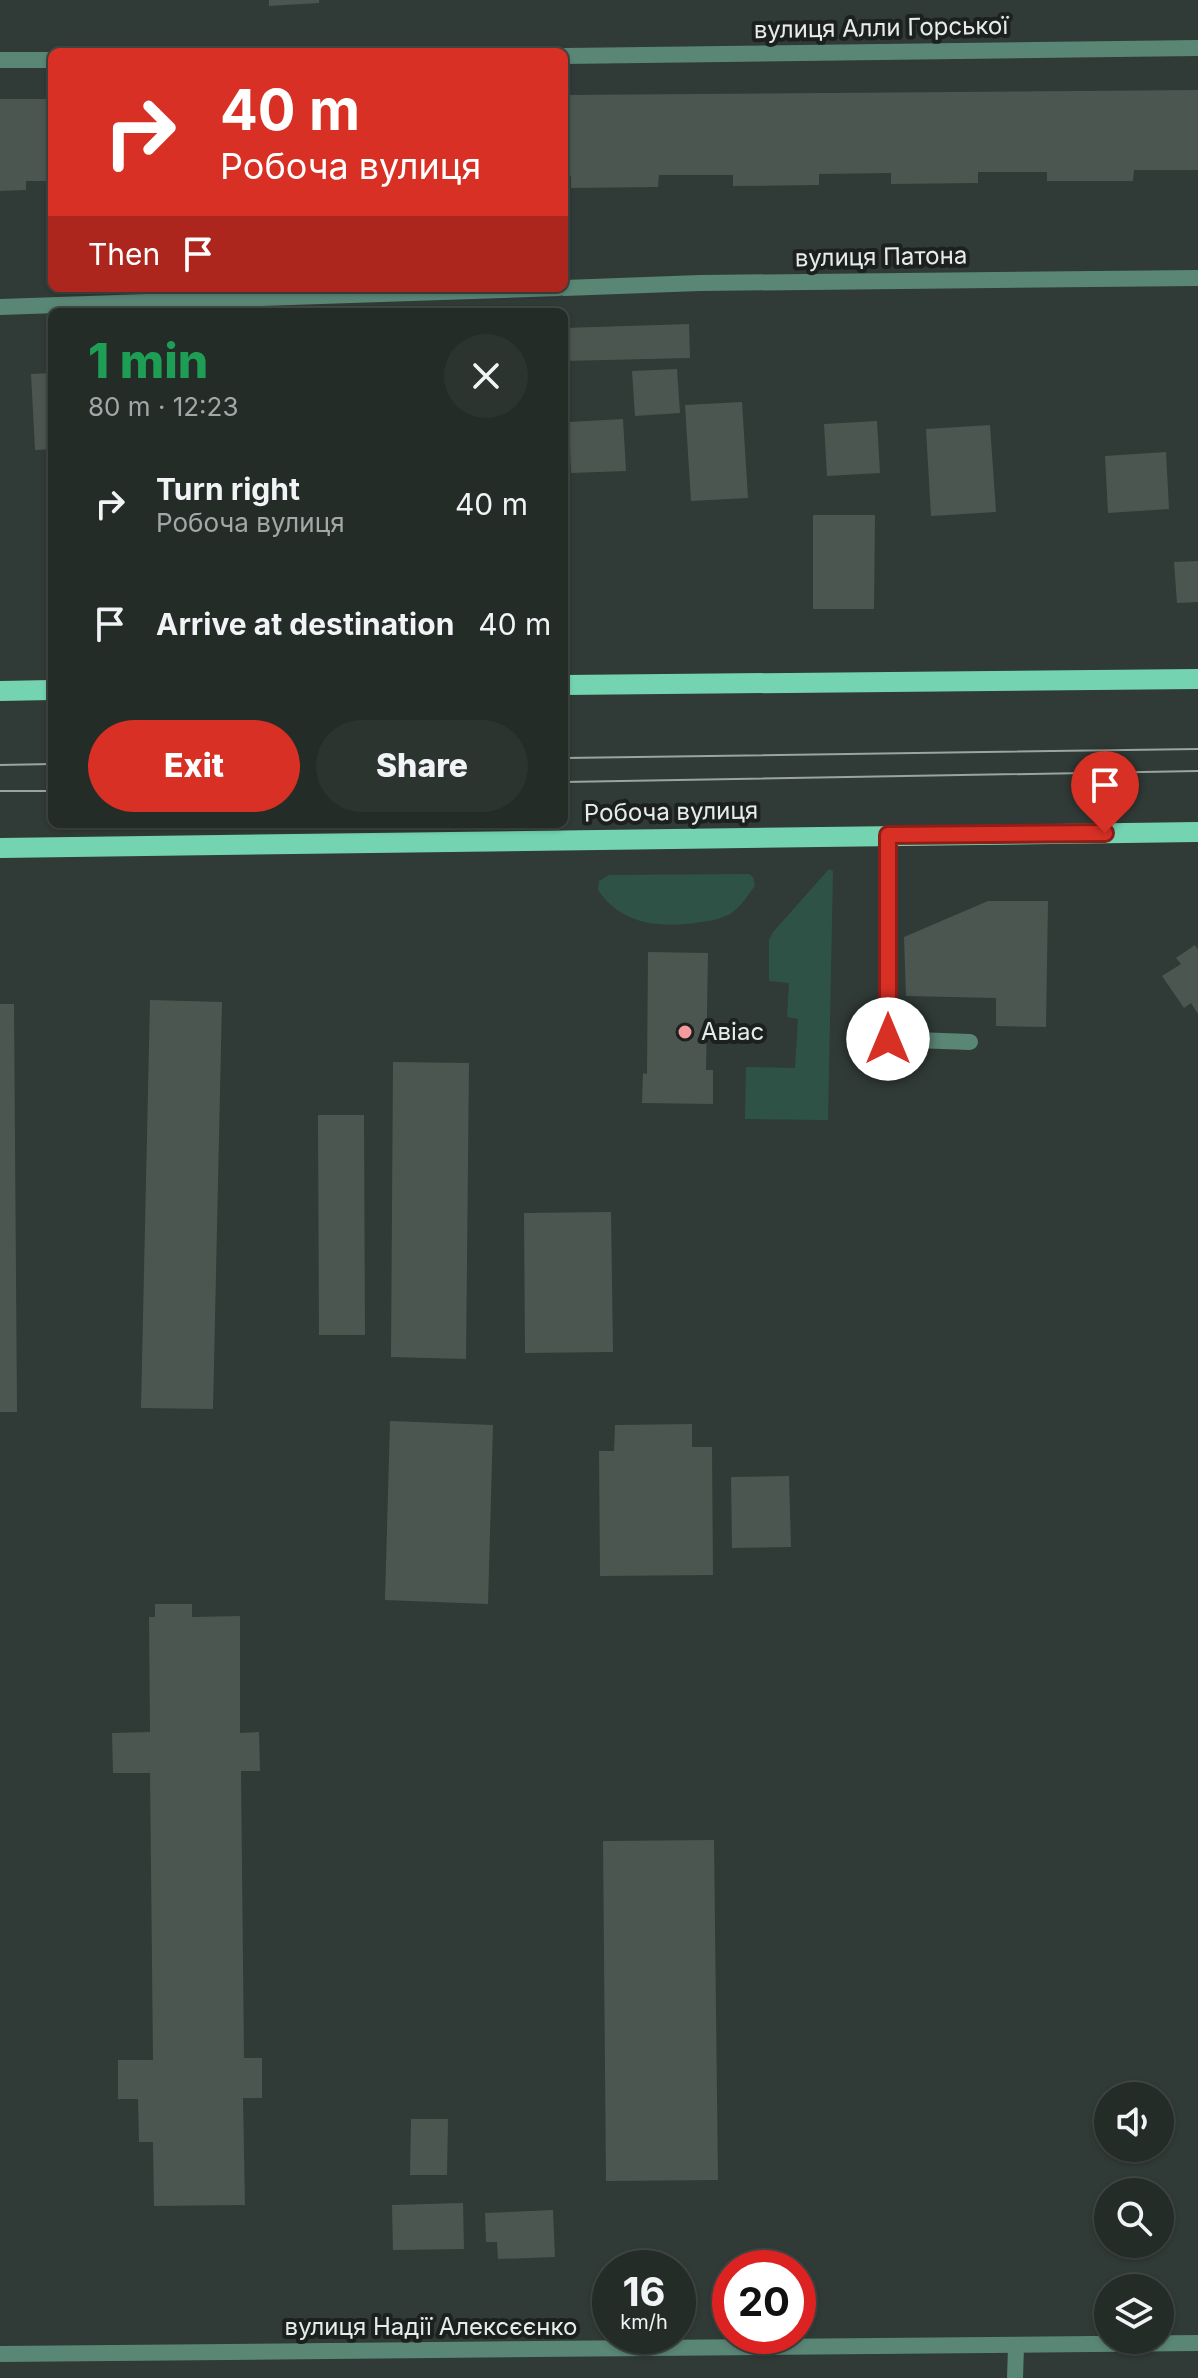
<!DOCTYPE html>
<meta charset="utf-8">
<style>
body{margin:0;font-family:Inter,sans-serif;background:#2c3430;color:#f1f3f6;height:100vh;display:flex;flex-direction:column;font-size:30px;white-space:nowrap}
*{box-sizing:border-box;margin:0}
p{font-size:26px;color:#a3a7a8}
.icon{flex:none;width:44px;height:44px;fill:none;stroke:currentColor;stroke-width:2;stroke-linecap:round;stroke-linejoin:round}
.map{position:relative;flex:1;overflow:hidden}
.panel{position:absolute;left:48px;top:308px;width:520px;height:520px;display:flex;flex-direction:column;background:#242c28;border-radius:12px;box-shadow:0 2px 6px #0004,0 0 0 2px #414845}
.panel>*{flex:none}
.top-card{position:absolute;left:48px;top:48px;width:520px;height:244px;border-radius:12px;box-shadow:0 2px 6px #0004,0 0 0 2px #414845;background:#d93025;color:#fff;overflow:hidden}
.buttons{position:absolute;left:1094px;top:2082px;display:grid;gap:16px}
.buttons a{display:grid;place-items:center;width:80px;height:80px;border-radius:50%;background:#242c28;box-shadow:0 2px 6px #0004,0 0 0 2px #414845;font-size:40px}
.speed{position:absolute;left:592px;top:2250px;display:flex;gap:16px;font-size:40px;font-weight:700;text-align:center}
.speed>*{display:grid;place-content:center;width:104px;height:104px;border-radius:50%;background:#242c28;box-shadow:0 2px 6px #0004,0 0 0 2px #414845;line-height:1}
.speed small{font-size:20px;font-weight:400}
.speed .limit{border:12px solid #d22;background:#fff;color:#111}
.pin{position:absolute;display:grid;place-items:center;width:68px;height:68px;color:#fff;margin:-82px -34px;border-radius:50% 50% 50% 0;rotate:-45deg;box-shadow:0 0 8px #0007}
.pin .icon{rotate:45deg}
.me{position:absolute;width:88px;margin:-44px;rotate:0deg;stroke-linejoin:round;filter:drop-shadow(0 0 6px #0008)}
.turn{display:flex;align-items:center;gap:28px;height:168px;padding:0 40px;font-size:36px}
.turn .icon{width:104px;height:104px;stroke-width:2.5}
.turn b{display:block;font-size:56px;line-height:68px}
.then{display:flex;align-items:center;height:76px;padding:0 40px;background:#0003;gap:16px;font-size:30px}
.round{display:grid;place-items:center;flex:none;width:84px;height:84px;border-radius:42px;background:#2c3430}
.summary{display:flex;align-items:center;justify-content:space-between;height:136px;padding:0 40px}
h1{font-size:48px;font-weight:800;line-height:60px;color:#1e9e55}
.action{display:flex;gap:16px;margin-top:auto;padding:16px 40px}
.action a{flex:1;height:92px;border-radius:48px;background:#d93025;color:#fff;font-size:32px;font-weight:800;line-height:92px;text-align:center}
.action a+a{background:#2c3430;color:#f1f3f6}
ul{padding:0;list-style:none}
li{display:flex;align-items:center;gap:24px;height:120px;padding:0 40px}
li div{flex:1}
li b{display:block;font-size:30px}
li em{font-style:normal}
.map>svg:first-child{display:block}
.green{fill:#2e5346}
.building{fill:#4b5651}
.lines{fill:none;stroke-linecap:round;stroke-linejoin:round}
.service{stroke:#5a8675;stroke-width:16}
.minor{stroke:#5a8675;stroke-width:16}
.primary{stroke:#74d4b2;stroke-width:20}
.tram{stroke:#9ca4a0;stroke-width:2}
.route-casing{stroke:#8d1f18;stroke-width:20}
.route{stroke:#d93025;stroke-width:14}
.poi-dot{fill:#f59b9d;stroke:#1c201e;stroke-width:3}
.labels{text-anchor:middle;stroke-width:8;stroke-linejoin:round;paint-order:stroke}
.street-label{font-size:24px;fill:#e6ece9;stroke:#1c201e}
.poi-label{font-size:24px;fill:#e6ece9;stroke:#1c201e;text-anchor:start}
</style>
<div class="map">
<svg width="1198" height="2378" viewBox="0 0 1198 2378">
<rect width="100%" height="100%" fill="#303a36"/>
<g class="green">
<path d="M829 869 833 871 828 1120 745 1119 746 1067 795 1068 798 1019 787 1017 789 983 769 981V940L773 932Z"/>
<path d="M749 874 753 877 755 886C748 895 740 908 730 914 717 921 701 922 687 924 651 927 619 921 598 890L599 881 609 875Z"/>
</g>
<g class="building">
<path d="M269 0H319V3L269 6Z"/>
<path d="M1198 90V170H1134L1133 181H1047V172H978V183L891 184V173L819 174V185L733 186V175H659L658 187 571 188V176H564V95Z"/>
<path d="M0 99H52V181H26V190L0 191Z"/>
<path d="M689 324 690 358 564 361V328Z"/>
<path d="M677 369 680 413 635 416 632 371Z"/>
<path d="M52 373V449L35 450 31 374Z"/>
<path d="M742 402 748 498 691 501 685 405Z"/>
<path d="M623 419 626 471 571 473 569 422Z"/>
<path d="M877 421 880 473 827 476 824 424Z"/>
<path d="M990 425 996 512 931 516 926 429Z"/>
<path d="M1166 452 1169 509 1108 513 1105 456Z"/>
<path d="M813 515H875L874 609H813Z"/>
<path d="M1198 561V602L1177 603 1174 562Z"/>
<path d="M988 901H1048L1046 1027 996 1026V998L906 996 904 937Z"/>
<path d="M1195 945 1198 950V1014L1191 1003 1184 1008 1162 976 1181 964 1176 958Z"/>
<path d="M648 952 708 953 706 1070H713V1104L642 1103 643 1073 647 1074Z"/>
<path d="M150 1000 222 1002 213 1409 141 1408Z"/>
<path d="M0 1004H14L17 1412H0Z"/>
<path d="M393 1062 469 1063 466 1359 391 1357Z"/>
<path d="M318 1115H364L365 1335H319Z"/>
<path d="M611 1212 613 1352 525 1353 524 1213Z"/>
<path d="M390 1421 493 1425 488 1604 385 1600Z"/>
<path d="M692 1424V1447H712L713 1575 600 1576 599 1451H614L615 1425Z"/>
<path d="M789 1476 791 1547 732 1548 731 1477Z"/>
<path d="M155 1604H192V1617L240 1616V1733L259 1732 260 1771H241L244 2058H262V2098H243L245 2205 154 2206 153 2142H139L138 2099H118V2060H153L150 1773H113L112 1733 150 1732 149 1617H155Z"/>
<path d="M714 1840 718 2180 606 2181 603 1841Z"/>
<path d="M411 2119H448L447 2175H410Z"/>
<path d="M463 2203 464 2249 393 2250 392 2205Z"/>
<path d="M553 2210 555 2257 498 2259 497 2242H486L485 2213Z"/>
</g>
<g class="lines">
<path class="service" d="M888 835V1039L970 1042"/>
<g class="minor">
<path d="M564 56 1198 48"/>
<path d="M0 60H52"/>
<path d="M564 288 700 283 1198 278"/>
<path d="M0 307 559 288"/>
<path d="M0 2354 1198 2343"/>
<path d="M1015 2378 1016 2347"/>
</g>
<g class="primary">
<path d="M564 685 1198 679"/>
<path d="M0 691 52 690"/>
<path d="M0 848 1198 832"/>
</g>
<g class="tram">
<path d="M564 758 1198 749"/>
<path d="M0 765 52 764"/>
<path d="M564 782 1198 771"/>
<path d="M0 791H52"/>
</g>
</g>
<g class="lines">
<defs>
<path id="route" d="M888 1039V835L1105 833"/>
</defs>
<use href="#route" class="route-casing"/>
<use href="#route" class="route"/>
</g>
<circle class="poi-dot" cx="685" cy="1032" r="8"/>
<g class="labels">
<g class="street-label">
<text transform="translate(881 28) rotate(-1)" y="8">вулиця Алли Горської</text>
<text transform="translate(881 257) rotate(-1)" y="8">вулиця Патона</text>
<text transform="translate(671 812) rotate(-1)" y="8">Робоча вулиця</text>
<text x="431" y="2335">вулиця Надії Алексєєнко</text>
</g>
<g class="poi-label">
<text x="701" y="1040">Авіас</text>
</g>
</g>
</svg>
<div class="buttons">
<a><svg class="icon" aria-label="sound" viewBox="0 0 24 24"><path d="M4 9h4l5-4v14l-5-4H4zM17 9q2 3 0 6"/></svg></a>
<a><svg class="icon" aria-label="search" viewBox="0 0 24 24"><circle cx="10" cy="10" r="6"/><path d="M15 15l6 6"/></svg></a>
<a><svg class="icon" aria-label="layers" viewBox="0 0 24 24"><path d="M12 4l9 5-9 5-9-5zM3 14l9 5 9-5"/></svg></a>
</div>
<div class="speed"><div>16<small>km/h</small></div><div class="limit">20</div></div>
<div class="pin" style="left:1105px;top:833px;background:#d93025"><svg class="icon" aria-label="arrive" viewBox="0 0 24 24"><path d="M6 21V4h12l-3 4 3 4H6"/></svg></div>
<svg class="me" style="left:888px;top:1039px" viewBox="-20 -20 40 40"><circle r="19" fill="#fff"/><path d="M0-13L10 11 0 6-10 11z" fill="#d93025"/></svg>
<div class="top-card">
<div class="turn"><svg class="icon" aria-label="right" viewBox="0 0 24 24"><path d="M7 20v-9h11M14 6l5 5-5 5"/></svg><div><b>40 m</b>Робоча вулиця</div></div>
<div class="then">Then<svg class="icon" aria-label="arrive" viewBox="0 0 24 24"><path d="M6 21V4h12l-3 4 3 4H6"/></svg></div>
</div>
<section class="panel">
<div class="summary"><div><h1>1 min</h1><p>80 m · 12:23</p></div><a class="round"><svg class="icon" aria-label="close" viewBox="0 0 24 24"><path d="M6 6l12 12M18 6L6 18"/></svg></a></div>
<ul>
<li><svg class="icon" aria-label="right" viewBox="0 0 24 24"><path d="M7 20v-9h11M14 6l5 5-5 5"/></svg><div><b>Turn right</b><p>Робоча вулиця</p></div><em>40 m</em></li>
<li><svg class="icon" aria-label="arrive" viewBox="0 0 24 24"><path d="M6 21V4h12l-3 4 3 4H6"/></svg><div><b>Arrive at destination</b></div><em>40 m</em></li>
</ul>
<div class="action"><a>Exit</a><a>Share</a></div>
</section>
</div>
